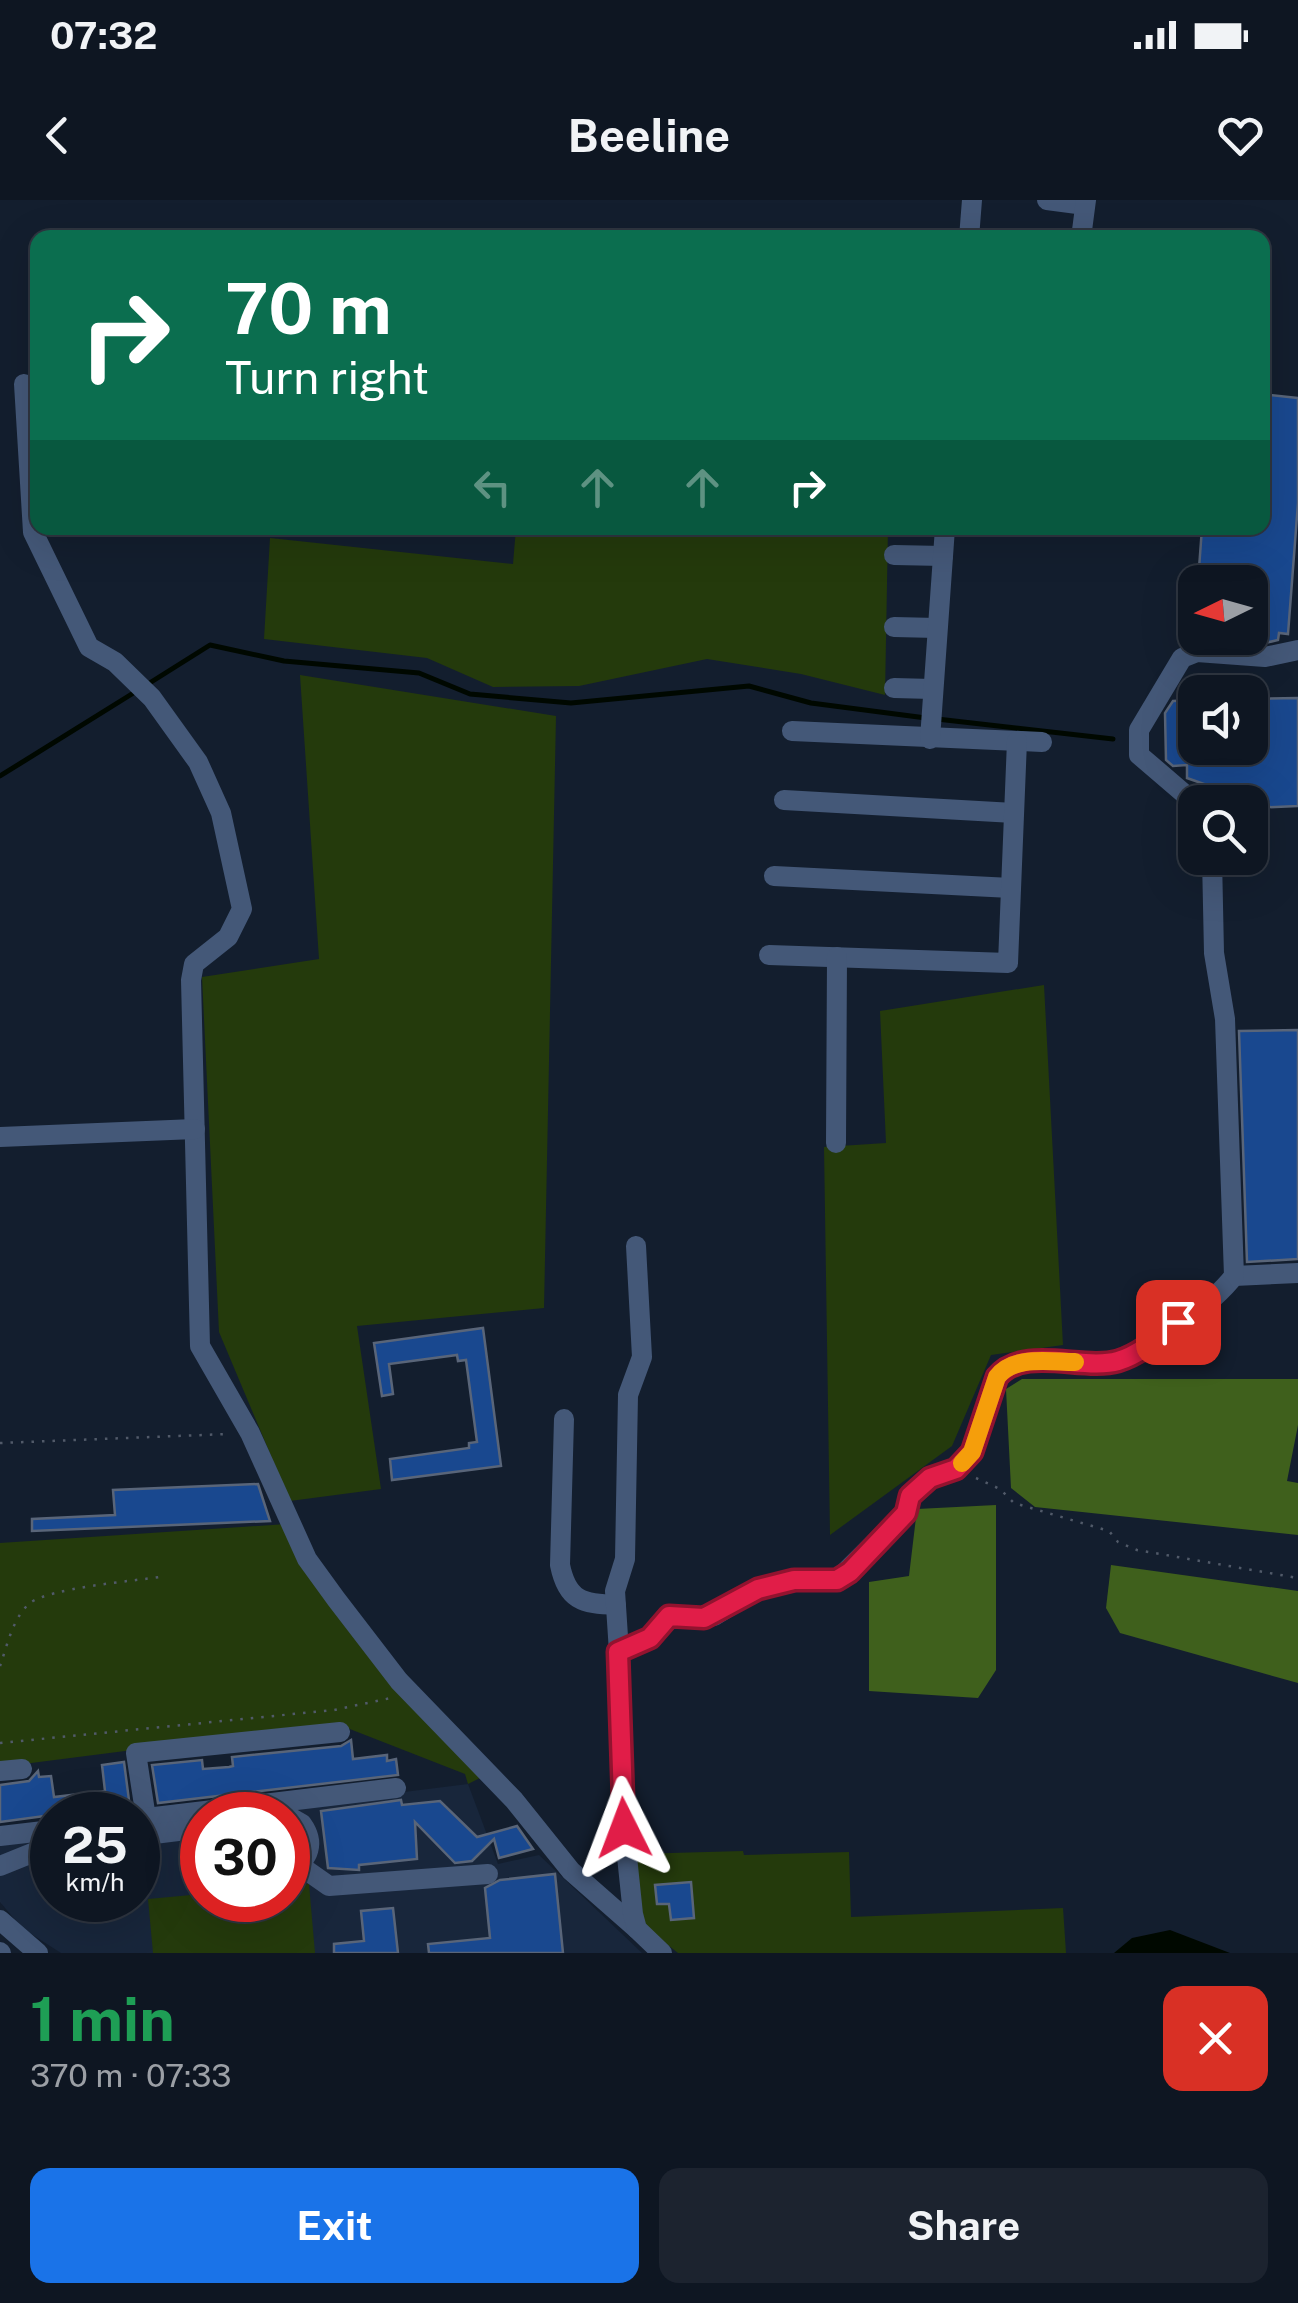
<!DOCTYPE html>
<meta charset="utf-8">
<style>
body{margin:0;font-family:"Public Sans",sans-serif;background:#1c232f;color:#f1f3f6;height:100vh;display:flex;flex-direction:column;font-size:38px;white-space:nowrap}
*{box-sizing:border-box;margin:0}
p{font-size:32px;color:#9b9fa5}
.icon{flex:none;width:55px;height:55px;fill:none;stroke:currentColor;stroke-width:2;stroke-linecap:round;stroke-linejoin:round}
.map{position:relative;height:1753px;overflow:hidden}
.details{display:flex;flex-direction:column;background:#0e1622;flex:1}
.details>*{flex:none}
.banner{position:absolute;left:30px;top:30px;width:1240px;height:305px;border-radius:20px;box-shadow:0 10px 40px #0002,0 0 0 2px #2e3540;background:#0b6e4f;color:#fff;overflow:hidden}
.needle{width:65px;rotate:265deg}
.buttons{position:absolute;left:1178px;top:365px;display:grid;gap:20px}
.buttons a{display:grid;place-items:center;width:90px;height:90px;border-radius:20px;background:#0e1622;box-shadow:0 10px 40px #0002,0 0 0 2px #2e3540;font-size:50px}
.speed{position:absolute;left:30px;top:1592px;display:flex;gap:20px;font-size:50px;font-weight:700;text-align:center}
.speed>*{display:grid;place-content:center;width:130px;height:130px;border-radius:50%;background:#0e1622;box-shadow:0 10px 40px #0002,0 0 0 2px #2e3540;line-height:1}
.speed small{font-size:25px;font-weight:400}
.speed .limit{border:15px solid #d22;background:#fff;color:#111}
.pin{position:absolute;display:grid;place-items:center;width:85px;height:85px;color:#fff;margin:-42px;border-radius:20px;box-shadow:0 5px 15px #0006}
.me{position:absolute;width:110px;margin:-55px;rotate:357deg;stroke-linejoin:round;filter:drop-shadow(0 0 8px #0008)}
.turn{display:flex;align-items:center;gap:35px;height:210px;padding:0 30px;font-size:45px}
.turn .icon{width:130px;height:130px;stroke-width:2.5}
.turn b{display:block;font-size:70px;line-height:85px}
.lanes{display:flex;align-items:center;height:95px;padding:0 30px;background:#0003;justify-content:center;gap:50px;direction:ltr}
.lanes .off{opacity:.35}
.round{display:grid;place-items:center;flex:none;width:105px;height:105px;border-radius:20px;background:#1c232f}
.headline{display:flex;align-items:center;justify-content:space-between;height:170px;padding:0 30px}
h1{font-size:60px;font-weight:700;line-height:75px;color:#1e9e55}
.cta{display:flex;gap:20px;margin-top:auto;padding:20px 30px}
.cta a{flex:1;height:115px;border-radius:20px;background:#1a73e8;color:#fff;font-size:40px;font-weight:700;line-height:115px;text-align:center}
.cta a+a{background:#1c232f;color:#f1f3f6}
.status{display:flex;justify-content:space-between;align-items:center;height:70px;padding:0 50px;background:#0e1622;direction:ltr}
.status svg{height:28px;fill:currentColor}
header{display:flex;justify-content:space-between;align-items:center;height:130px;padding:0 30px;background:#0e1622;font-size:45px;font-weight:700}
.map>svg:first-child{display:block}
.built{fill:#18263b}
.green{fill:#243a0c}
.forest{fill:#3f601c}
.water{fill:#000800}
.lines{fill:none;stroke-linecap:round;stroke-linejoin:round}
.stream{stroke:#000800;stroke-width:5}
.building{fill:#19488f;stroke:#596579;stroke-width:2.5}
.path{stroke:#515a69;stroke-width:2.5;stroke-dasharray:2.5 8;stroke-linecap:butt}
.minor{stroke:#445878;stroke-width:20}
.route-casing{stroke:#92132f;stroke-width:25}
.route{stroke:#e11d48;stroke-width:18}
.slow{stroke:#f59e0b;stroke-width:18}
</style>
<div class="status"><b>07:32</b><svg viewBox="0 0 49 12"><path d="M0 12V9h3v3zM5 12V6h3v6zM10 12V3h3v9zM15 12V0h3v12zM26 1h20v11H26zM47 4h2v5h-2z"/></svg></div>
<header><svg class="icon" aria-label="back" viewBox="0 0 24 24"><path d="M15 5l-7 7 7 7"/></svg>Beeline<svg class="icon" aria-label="heart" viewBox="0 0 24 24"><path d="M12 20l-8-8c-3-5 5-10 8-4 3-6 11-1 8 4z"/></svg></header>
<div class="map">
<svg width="1298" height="1753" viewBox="0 0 1298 1753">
<rect width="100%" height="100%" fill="#131e2e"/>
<path class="built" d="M468 1584 498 1664 539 1655 642 1753H61L22 1728 0 1702V1643L52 1636V1700H138V1625L202 1617V1700H288V1615H219Z"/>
<g class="green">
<path d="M516 328H888L885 495 801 474 707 459 579 486 493 487 427 458 264 439 270 338 513 364Z"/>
<path d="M300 475 556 516 544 1108 357 1126 381 1289 290 1301 219 1132 202 777 319 759Z"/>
<path d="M1044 785 1063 1145 991 1155 952 1246 830 1335 824 947 886 943 880 811Z"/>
<path d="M287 1324 480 1578 468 1584 465 1574 337 1524 0 1567V1343Z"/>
<path d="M743 1651 744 1655 849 1652 851 1717 1063 1708 1066 1753H678L644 1726 635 1654Z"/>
<path d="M309 1684 315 1753H153L148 1699 202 1694V1700H288V1686Z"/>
</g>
<g class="forest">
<path d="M1022 1179H1298V1225L1287 1281 1298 1283V1335L1035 1307 1011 1288 1006 1189Z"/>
<path d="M996 1305V1470L978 1498 869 1491V1382L909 1376 917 1309Z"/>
<path d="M1111 1365 1298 1391V1483L1120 1433 1106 1408Z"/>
</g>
<path class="water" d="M1170 1730 1230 1753H1114L1132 1738Z"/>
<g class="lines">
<g class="stream">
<path d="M148 484 210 445 284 461 419 473 470 494 571 503 749 486 811 503 926 518"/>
<path d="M937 519 1113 539"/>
<path d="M0 576 135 492"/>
</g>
</g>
<g class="building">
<path d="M1262 194 1298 198V303L1288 434 1279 433 1278 440 1265 443 1250 441V382H1198L1202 328H1262Z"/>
<path d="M1298 498V606L1250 608V602L1208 598 1204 584 1187 578V565L1173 566 1166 560 1165 513 1173 501 1195 500V548H1250V499Z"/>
<path d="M1298 830V1059L1247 1062 1239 831Z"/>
<path d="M483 1128 501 1266 392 1280 390 1259 469 1248V1243L477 1242 466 1160 458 1161 457 1155 389 1164 393 1194 382 1196 374 1143Z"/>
<path d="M258 1284 270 1321 32 1331V1319L115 1315 113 1290Z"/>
<path d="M351 1540 353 1559 387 1555V1561L396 1559 398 1575 158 1603 152 1565 202 1560 203 1569 229 1567 233 1566 232 1557 341 1546Z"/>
<path d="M124 1562 130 1608 125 1615H52L0 1622V1585L29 1581 38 1571 39 1577 51 1576 54 1597 105 1591 102 1565Z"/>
<path d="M401 1600 402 1605 440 1601 477 1637 517 1626 533 1649 499 1658 494 1639 472 1661 455 1663 415 1622 417 1659 359 1665V1670L328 1668 321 1611Z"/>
<path d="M555 1674 563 1753H429L428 1744 490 1738 485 1688 500 1680Z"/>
<path d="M691 1682 694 1718 671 1720 669 1704H657L655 1685Z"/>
<path d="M393 1708 398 1753H334V1744L364 1741 361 1711Z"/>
</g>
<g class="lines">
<g class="path">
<path d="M0 1243 228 1234"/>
<path d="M976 1278 1000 1289 1014 1303 1109 1331 1118 1342 1137 1350 1298 1378"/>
<path d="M0 1466C7 1446 13 1417 30 1403 50 1388 132 1381 160 1377"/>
<path d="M0 1543 334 1510 391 1498"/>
</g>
<g class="minor">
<path d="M1047 0 1085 5"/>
<path d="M969 38 972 0"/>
<path d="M1081 38 1086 0"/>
<path d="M24 184 33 332 89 447 115 462 152 498 198 562 221 613 242 709 228 737 194 764 191 780 200 1146 250 1233 307 1359 336 1399 399 1481 514 1600 571 1671 637 1729"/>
<path d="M894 355 943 356"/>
<path d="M894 427 937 428"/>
<path d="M894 488 932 489"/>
<path d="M792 531 1042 542"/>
<path d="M930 539 945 328"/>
<path d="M784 600 1014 613"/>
<path d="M1195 603 1139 555V530L1182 458 1197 452 1265 457 1298 450"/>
<path d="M774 676 1011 688"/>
<path d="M769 755 1008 763 1017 541"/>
<path d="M0 937 195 929"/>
<path d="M836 943 837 757"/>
<path d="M1234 1076 1298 1073"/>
<path d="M564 1219 560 1365C567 1400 582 1404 616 1405"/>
<path d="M619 1452 615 1391 625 1359 628 1195 642 1157 636 1046"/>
<path d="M0 1571 22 1569"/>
<path d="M288 1616 302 1624C315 1642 310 1660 290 1669"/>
<path d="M146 1618 136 1553 340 1532"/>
<path d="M138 1619 396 1588"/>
<path d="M0 1636 52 1630"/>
<path d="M138 1636 202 1628"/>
<path d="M299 1665 329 1686 488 1674"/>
<path d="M0 1666 52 1645"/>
<path d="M0 1720 38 1753"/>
<path d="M0 1752 1 1753"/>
<path d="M662 1753 637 1729 633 1714 624 1628 619 1452 651 1438 669 1417 714 1416 758 1389 777 1383 837 1380 905 1313 910 1296 931 1278 957 1269 973 1252 997 1177C1022 1146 1081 1170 1116 1162 1146 1155 1215 1101 1234 1076L1225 819 1214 753 1212 658"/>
</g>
</g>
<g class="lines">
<defs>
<path id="route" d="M624 1628 618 1452 650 1438 669 1416 704 1418 758 1389 794 1380H837L850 1372 906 1313 910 1296 930 1278 956 1269 972 1252 997 1177C1023 1145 1083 1171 1118 1161 1141 1154 1159 1137 1178 1122"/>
</defs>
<use href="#route" class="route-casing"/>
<use href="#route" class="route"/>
<path class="slow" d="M962 1263 972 1252 997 1177C1014 1155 1049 1162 1075 1162"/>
</g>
</svg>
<div class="buttons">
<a><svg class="needle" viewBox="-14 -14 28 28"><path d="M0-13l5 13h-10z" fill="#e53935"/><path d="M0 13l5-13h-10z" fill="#9b9fa5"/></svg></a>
<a><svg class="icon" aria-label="sound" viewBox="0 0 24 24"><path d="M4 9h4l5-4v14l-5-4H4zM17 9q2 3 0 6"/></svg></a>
<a><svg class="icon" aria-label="search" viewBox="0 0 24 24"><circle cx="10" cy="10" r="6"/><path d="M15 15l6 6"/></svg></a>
</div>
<div class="speed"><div>25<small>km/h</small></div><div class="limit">30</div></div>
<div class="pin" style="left:1178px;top:1122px;background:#d93025"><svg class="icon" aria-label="arrive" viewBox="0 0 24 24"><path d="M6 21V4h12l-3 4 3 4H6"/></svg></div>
<svg class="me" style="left:624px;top:1628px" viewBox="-20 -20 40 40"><path d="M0-17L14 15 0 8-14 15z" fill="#e11d48" stroke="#fff" stroke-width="4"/></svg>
<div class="banner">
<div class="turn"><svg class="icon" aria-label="right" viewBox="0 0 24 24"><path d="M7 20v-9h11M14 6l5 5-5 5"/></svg><div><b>70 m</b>Turn right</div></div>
<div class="lanes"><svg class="icon off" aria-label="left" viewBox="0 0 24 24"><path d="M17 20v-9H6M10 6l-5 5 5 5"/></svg><svg class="icon off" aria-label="ahead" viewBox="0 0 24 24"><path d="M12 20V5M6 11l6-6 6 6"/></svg><svg class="icon off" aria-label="ahead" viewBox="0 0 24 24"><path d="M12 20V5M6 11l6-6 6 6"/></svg><svg class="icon" aria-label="right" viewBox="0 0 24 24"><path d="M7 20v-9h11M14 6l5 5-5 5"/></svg></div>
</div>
</div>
<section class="details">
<div class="headline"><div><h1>1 min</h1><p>370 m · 07:33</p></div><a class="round" style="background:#d93025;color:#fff"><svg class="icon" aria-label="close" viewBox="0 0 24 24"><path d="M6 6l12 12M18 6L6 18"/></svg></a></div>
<div class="cta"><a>Exit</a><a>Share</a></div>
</section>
